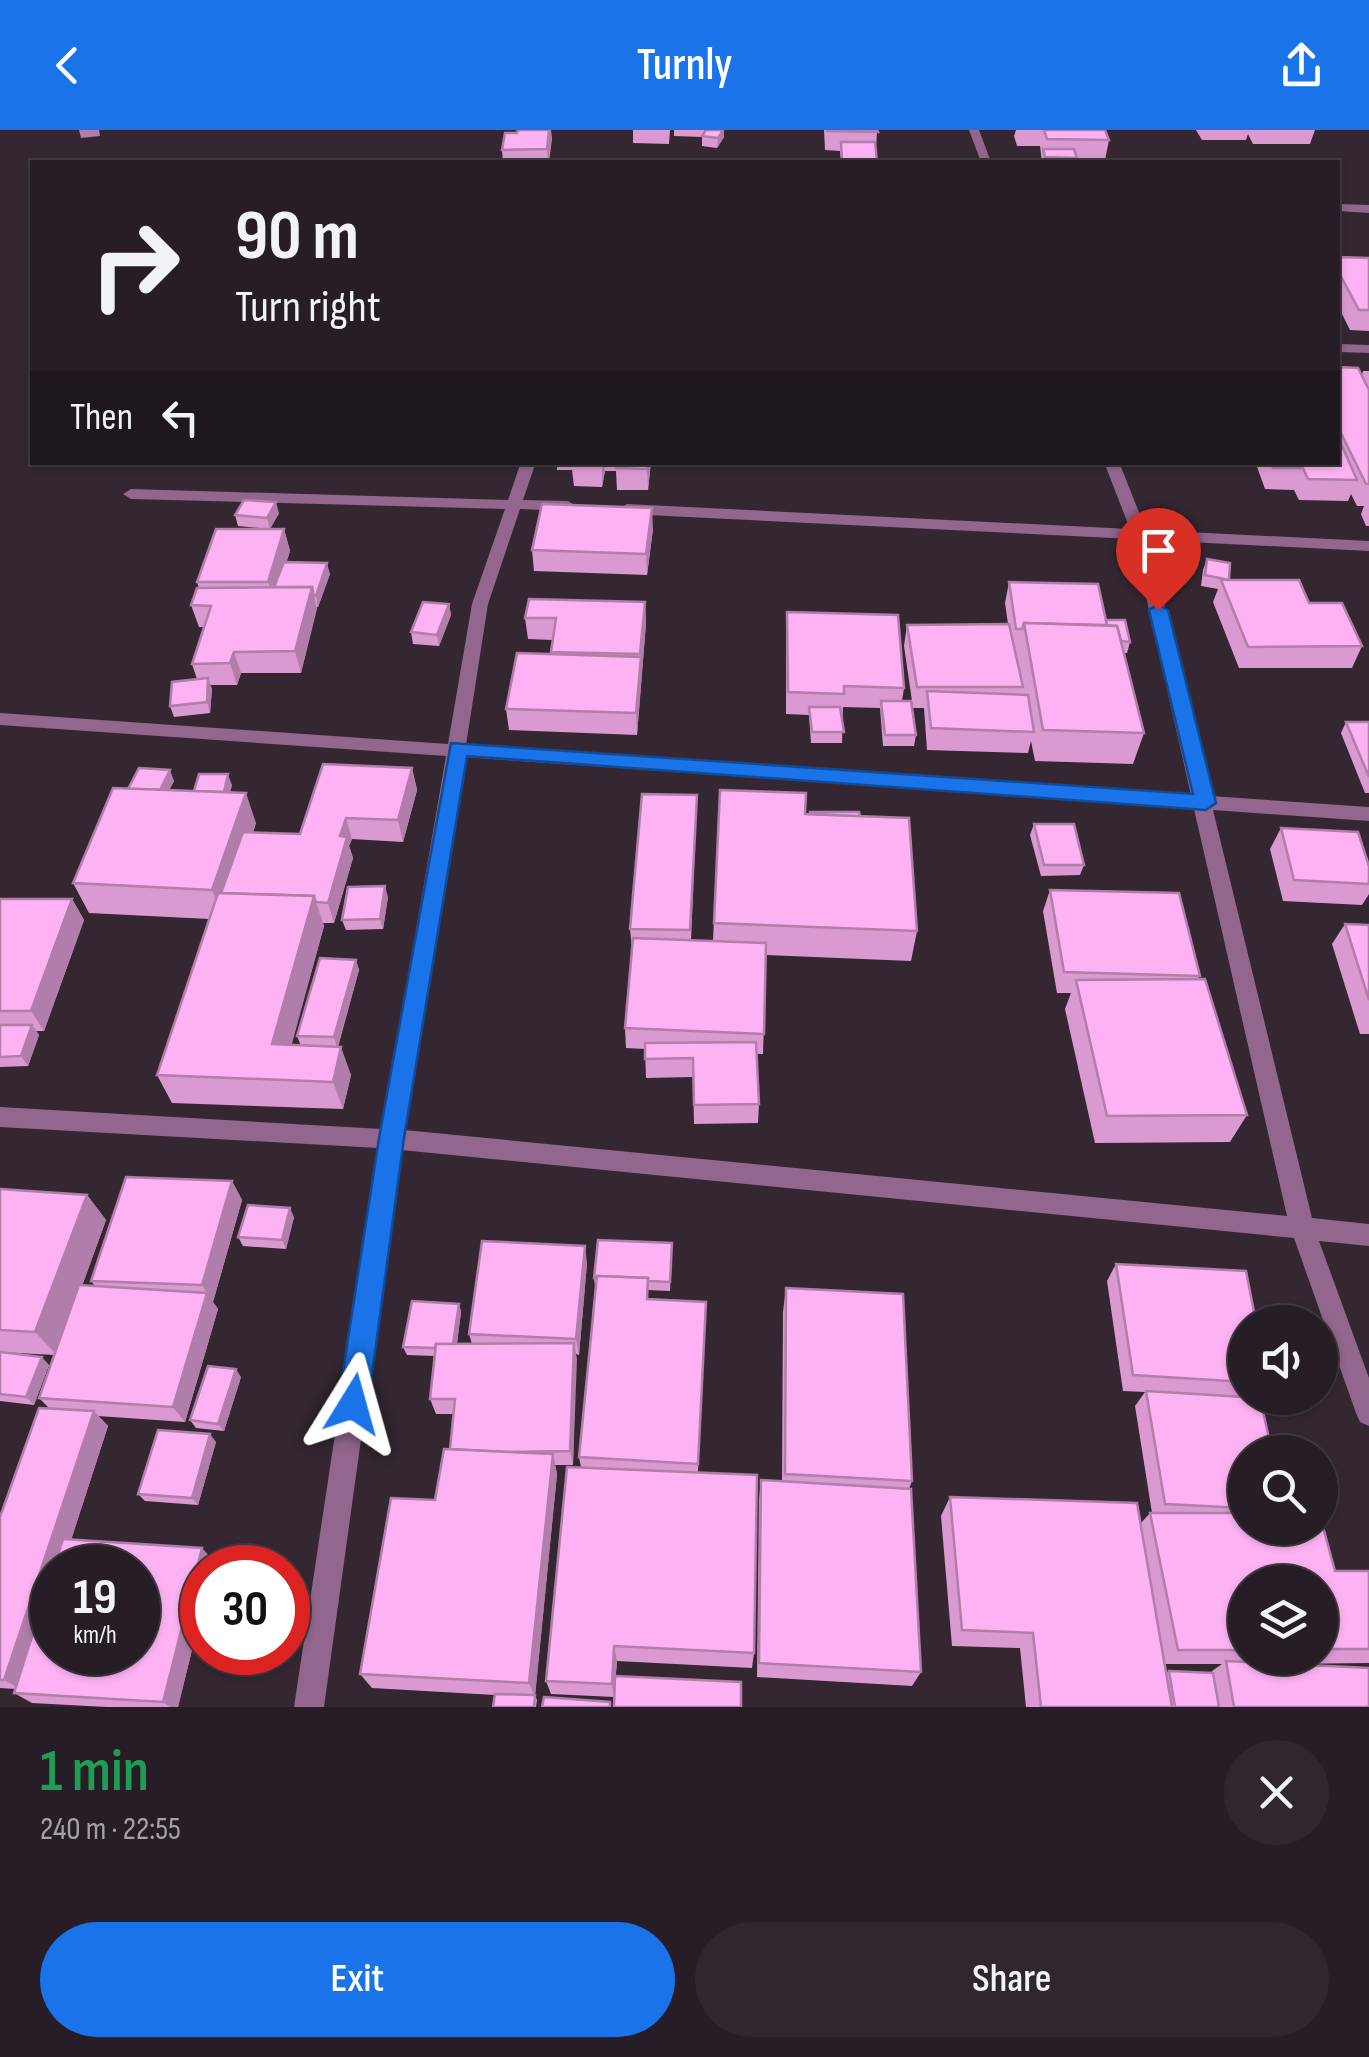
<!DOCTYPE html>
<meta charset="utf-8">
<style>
body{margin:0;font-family:"Sofia Sans Condensed",sans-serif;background:#2f262e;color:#f1f3f6;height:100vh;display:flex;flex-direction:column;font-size:38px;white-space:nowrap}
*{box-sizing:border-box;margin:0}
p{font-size:32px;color:#a4a2a7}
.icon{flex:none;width:55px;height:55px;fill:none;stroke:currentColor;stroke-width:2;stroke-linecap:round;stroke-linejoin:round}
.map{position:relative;height:1577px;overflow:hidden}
.details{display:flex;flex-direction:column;background:#271d26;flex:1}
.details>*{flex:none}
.banner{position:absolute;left:30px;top:30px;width:1310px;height:305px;border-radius:0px;box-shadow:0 2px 8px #0004,0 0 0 2px #433b43;background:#271d26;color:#f1f3f6;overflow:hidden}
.tools{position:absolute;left:1228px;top:1175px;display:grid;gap:20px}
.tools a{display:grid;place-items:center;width:110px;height:110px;border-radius:50%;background:#271d26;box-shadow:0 2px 8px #0004,0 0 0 2px #433b43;font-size:50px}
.speed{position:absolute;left:30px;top:1415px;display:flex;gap:20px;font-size:50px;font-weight:700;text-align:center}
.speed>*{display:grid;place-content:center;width:130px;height:130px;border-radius:50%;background:#271d26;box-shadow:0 2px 8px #0004,0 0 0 2px #433b43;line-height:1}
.speed small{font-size:25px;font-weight:400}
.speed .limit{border:15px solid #d22;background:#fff;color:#111}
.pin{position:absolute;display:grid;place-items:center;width:85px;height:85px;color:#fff;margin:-102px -42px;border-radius:50% 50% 50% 0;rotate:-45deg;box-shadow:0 0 10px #0007}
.pin .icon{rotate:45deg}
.me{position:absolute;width:110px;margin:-55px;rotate:8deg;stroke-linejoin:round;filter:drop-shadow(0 0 8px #0008)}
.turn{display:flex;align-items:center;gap:35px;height:210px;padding:0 40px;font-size:45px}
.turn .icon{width:130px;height:130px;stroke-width:2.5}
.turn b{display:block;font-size:70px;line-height:85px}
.then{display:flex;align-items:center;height:95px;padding:0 40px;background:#0003;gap:20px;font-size:38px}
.round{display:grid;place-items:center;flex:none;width:105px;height:105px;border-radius:52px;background:#2f262e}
.head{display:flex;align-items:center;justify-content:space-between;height:170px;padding:0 40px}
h1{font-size:60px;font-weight:600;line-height:75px;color:#1e9e55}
.button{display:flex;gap:20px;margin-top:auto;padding:20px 40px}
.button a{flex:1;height:115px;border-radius:60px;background:#1a73e8;color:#fff;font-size:40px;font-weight:600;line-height:115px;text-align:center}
.button a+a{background:#2f262e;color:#f1f3f6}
header{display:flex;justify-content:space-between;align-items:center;height:130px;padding:0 40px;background:#1a73e8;color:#fff;font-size:45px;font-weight:600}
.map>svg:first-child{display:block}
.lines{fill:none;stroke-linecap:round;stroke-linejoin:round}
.street{fill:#93668d;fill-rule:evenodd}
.wall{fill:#da9ad1;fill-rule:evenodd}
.shaded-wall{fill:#b17daa}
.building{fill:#fdb3f3;stroke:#b17daa;stroke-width:2.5}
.route{fill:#1a73e8;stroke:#114b97;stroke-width:2.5}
</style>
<header><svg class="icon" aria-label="back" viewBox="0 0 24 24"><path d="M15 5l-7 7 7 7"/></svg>Turnly<svg class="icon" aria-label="share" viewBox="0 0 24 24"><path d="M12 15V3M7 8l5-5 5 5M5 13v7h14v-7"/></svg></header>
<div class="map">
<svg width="1369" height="1577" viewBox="0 0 1369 1577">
<rect width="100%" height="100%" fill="#342732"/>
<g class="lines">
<g class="street">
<path d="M969 0H979L991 32H981Z"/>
<path d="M1338 74 1369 75V83L1338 81Z"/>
<path d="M1338 214 1369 215V223L1338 222Z"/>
<path d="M521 332H536L523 370 568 371 576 376 568 381 520 379 488 474 466 615 1191 665 1133 409 627 384 619 379 627 374 1130 399 1104 332H1119L1146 400 1369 411V421L1149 410 1210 666 1369 677V691L1213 680 1312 1088 1369 1094V1116L1319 1111 1369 1248V1296L1360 1292 1356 1283 1294 1108 401 1020 324 1577H294L378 1018 0 997V977L382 999 446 626 0 595V583L448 614 472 474 505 379 131 369 123 364 131 359 508 370ZM464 627 1194 679 1287 1086 404 1000Z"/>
</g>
</g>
<g class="wall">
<path d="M633 0H670L669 14 633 13Z"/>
<path d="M674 0H704V4L724 7 717 18 702 16V7L674 6Z"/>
<path d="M824 0H877L876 20 877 32H841L840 21 825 20Z"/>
<path d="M1016 0H1105L1109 10 1105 30 1077 29 1076 30 1096 32H1042L1040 16H1017L1014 6Z"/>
<path d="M1196 0H1315L1310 14H1253L1248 4 1246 10H1202Z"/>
<path d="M552 8 549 32H503L502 20Z"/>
<path d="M1338 127 1369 128V201L1350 200 1338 176Z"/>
<path d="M1338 237 1362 245 1363 241H1369V396H1366L1361 384 1364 376H1357L1351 364 1348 371 1299 370 1294 360 1265 359 1256 334H1230V332H1338Z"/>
<path d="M557 332H651L648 360H617L616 341H605L602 357 574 356 572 340H557Z"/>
<path d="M279 383 270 399 238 396 235 385Z"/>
<path d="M284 399 290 421 286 432 330 444 318 477H317L301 543H241L237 555H210L212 559 210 583 174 587 170 576 197 549 192 534 204 497H199L191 475 199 458 197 452Z"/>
<path d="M653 399 647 445 534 441 532 420Z"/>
<path d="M1207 429 1228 450 1309 473 1362 516 1352 538H1239L1213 472 1218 459 1201 456 1203 440Z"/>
<path d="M1009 452 1106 490 1130 512 1127 523H1124L1144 603 1133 634 1035 631 1031 611 1028 623 927 620 924 578H913L904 516 907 495 1008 494 1005 473Z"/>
<path d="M645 472 646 493 637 605 509 600 506 579 551 524 553 510 528 509 525 488Z"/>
<path d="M449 474 451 485 439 516 413 514 411 502Z"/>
<path d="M787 482 904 558 902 571 916 605 914 616H883L880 578 843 577 842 613H811L809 585 786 584V504Z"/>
<path d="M1346 592H1369V663H1365L1341 603Z"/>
<path d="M412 638 417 660 403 712 352 709 349 716 353 728 334 793H323L324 796 291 915 301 916 297 906 356 830 359 840 338 917 351 945 343 979 172 973 157 945 209 789 89 783 73 753 128 659 174 651 169 660 194 661 232 655 230 662 256 693 253 702 300 704Z"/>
<path d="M720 660 805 684 860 686 917 801 911 831 766 825 763 924H757L759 974 758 993 694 994 693 947 646 948 645 919 626 918 625 898 632 819 630 799 697 665 691 810 713 811Z"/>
<path d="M1034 694 1084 735 1080 745 1041 746 1030 705Z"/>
<path d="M1281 698 1369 736V764L1362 775 1283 771 1270 719Z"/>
<path d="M1050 760 1200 846 1198 849 1247 985 1230 1012 1095 1013 1065 879 1071 863H1057L1043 781Z"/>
<path d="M388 767 383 799 346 800 342 790Z"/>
<path d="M0 769H72L84 790 44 901H36L39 905 28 936 0 937Z"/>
<path d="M1345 794 1369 795V904H1360L1332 814Z"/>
<path d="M232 1051 242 1070 213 1172 218 1179 185 1292 98 1286 108 1296 71 1410 214 1431 202 1438V1479L178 1577H107L32 1573 14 1563 16 1559 0 1558V1387L50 1279 39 1268 54 1225 0 1222V1059L87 1065 106 1090 82 1156H95L91 1151Z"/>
<path d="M294 1087 286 1119 243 1116 238 1107Z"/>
<path d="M672 1113 670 1161 648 1160V1169L706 1172 698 1342 754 1523 752 1538 617 1531 614 1567 551 1564 546 1551 581 1337 579 1327 595 1157 594 1148Z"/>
<path d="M587 1133 579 1225 576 1224 573 1335H555L557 1344 535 1565 537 1570 536 1577H493L495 1565 372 1558 360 1544 435 1370 450 1319 454 1284H436L430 1269 434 1226 407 1225 403 1217 459 1174 461 1182 457 1214H472L469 1204Z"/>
<path d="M1116 1134 1245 1192V1398L1335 1441H1369V1533L1280 1534 1369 1577H1026L1020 1518 952 1516 941 1386 950 1367 1141 1393 1150 1383H1152L1135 1276 1145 1262 1123 1261 1107 1151ZM1245 1452H1320V1528H1245ZM1164 1534H1222L1212 1541V1543L1169 1541 1166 1543Z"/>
<path d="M786 1158 912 1351 909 1359 921 1542 912 1556 757 1547 759 1369 761 1350 782 1351 783 1182Z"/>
<path d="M0 1222 49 1235 34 1275 0 1271Z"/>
<path d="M241 1247 224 1301 196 1298 190 1290Z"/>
<path d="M216 1312 198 1375 145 1371 138 1364Z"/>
</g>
<g class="shaded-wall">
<path d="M79 0H99L100 6 81 8Z"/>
<path d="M549 0H551L552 8 548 32 547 19Z"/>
<path d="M723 0H724V7L717 18 718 8Z"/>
<path d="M602 332H604L605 341 602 357Z"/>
<path d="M648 332H651L648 360 647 339Z"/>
<path d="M276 372 279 383 270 399 267 388Z"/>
<path d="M652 378 653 399 647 445 646 424Z"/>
<path d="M284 399 290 421 277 464H272L268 452Z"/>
<path d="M327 433 330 444 318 477 316 466Z"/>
<path d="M312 457 317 479 301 543 295 521Z"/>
<path d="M645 472 646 493 637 605 636 583Z"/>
<path d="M449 474 451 485 439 516 437 505Z"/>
<path d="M234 522 241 543 237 555 230 533Z"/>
<path d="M208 548 212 559 210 583 207 572Z"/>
<path d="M412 638 417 660 403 712 398 690Z"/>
<path d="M170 640 174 651 162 675 158 664Z"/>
<path d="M228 644 232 655 226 679 222 669Z"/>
<path d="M246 663 256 693 224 790 212 760Z"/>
<path d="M346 688 352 709 349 716 353 728 334 793 328 773 340 706Z"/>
<path d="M385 756 388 767 383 799 380 789Z"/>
<path d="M314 766 324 796 284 943 272 914Z"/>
<path d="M72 769 84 790 44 901 31 881Z"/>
<path d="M356 830 359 840 337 918 334 907Z"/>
<path d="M32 895 39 905 28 936 21 926Z"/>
<path d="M341 917 351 945 343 979 333 952Z"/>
<path d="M232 1051 242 1070 213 1172 218 1179 185 1292 173 1277 207 1163 202 1155Z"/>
<path d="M87 1065 106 1090 57 1225 35 1202Z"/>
<path d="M290 1078 294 1087 286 1119 282 1110Z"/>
<path d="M585 1116 587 1133 579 1225 576 1209Z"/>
<path d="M459 1174 461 1182 455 1227 452 1219Z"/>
<path d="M574 1213 577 1229 573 1335 570 1321Z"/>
<path d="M42 1227 49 1235 34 1275 26 1267Z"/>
<path d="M236 1239 241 1247 224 1301 218 1294Z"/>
<path d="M94 1281 108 1296 62 1438H52V1466L22 1560 4 1550Z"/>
<path d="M210 1304 216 1312 198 1375 192 1368Z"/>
<path d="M553 1324 557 1344 535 1567 529 1553Z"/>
<path d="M202 1418 214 1431 213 1438H202V1479L178 1577H170L163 1572Z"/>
<path d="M614 1516 617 1531 614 1567 612 1554Z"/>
</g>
<g class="building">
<path d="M518 0H549L547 19 502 20 505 3H517Z"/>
<path d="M706 0H723L718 8 702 6Z"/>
<path d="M827 0H877L878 2 827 1Z"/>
<path d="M1044 0H1105L1109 10 1047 9Z"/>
<path d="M841 12H875L877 32H842Z"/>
<path d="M1043 19H1074L1077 28 1045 27Z"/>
<path d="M1075 30H1095L1096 32H1076Z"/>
<path d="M1338 127 1369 128V180H1359L1338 141Z"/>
<path d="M1338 237 1358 238 1369 260V354H1366L1338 297Z"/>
<path d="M1338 307 1357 350 1308 349 1303 338H1273L1271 332H1338Z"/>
<path d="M572 332H602L601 335H572Z"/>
<path d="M617 332H648L647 339 616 338Z"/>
<path d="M244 370 276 372 267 388 235 385Z"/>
<path d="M542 374 652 378 646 424 532 420Z"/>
<path d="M216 399H284L268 452H197Z"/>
<path d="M1207 429 1230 433 1229 450 1205 445Z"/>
<path d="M284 432 327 433 316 466H314L312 457H274Z"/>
<path d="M1221 450H1299L1309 473H1342L1362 516 1248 517Z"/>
<path d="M1009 452 1098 454 1107 495 1024 493 1022 499H1016Z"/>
<path d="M312 457 295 521 234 522 230 533 192 534 211 476 191 475 197 458Z"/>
<path d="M529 469 645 472 640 524 551 522 556 488H525Z"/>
<path d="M423 472 449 474 437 505 411 502Z"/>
<path d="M787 482 898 485 904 558 844 556V564L788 562Z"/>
<path d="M1106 490H1125L1130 512 1121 511 1117 496 1107 495Z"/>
<path d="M1024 493 1117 496 1144 603 1043 600Z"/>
<path d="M1009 494 1023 557H917L907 495Z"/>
<path d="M517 523 641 527 636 583 506 579Z"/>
<path d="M208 548 207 572 170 576 172 552Z"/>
<path d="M927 561 1028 565 1034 602 931 598Z"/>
<path d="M881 571H911L916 605H885Z"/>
<path d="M809 577H840L844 602H812Z"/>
<path d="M1346 592H1369V647Z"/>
<path d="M323 634 412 638 398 690 346 688 340 706 347 707 328 773 316 772 314 766 221 763 243 702 300 704Z"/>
<path d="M139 638 170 640 160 660 128 659Z"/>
<path d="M199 644H228L224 662 194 661Z"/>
<path d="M113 658 246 663 212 760 73 753Z"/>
<path d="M720 660 806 663 805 684 909 688 917 801 714 793Z"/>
<path d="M642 664 697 665 690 800 630 799Z"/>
<path d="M810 682H859L860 686 810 684Z"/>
<path d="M1034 694H1074L1084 735H1044Z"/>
<path d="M1281 698 1358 702 1369 736V754L1294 750Z"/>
<path d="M385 756 380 789 342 790 348 757Z"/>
<path d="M1050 760 1179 763 1200 846 1064 842Z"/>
<path d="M218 763 314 766 272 914 341 917 333 952 157 945Z"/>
<path d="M0 769H72L31 881H0Z"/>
<path d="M1345 794 1369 795V870Z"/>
<path d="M633 808 766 813 764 904 625 898Z"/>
<path d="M320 828 356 830 334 907 297 906Z"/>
<path d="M1205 849 1247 985 1107 986 1076 850Z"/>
<path d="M0 895H32L21 926 0 927Z"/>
<path d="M756 912 759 974 694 975 693 928 645 929V913Z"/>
<path d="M126 1047 232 1051 202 1155 91 1151Z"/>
<path d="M0 1059 87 1065 35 1202 0 1200Z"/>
<path d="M248 1075 290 1078 282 1110 238 1107Z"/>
<path d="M598 1110 672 1113 670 1152 648 1151V1148L597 1146 596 1148H594Z"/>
<path d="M482 1111 585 1116 576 1209 469 1204Z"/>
<path d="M1116 1134 1246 1141 1256 1192H1245V1252L1133 1245Z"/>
<path d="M597 1146 648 1148 647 1169 706 1172 698 1334 579 1327Z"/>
<path d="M79 1155 207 1163 173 1277 39 1268Z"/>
<path d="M786 1158 903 1164 912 1351 785 1344Z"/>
<path d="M412 1171 459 1174 453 1214H436L435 1218 403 1217Z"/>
<path d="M574 1213 570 1321 507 1322 450 1319 455 1269H430L436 1214Z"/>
<path d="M0 1222 42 1227 26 1267 0 1264Z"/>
<path d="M208 1236 236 1239 218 1294 190 1290Z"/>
<path d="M1146 1261 1260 1268 1272 1322H1245V1378L1165 1374Z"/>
<path d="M39 1278 94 1281 4 1550H0V1387Z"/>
<path d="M158 1300 210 1304 192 1368 138 1364Z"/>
<path d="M444 1319 553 1324 529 1553 360 1544 391 1368 435 1370Z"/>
<path d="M567 1337 757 1345 754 1523 614 1516 612 1554 546 1551Z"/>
<path d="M761 1350 911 1359 921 1542 759 1533Z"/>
<path d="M950 1367 1137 1373 1172 1577H1041L1033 1503 962 1500Z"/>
<path d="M1150 1383H1245V1398H1320V1386L1335 1441H1369V1519H1320V1452H1245V1520H1178Z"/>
<path d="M63 1409 202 1418 163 1572 14 1563 52 1443V1522H138V1438H54Z"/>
<path d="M1226 1531 1369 1538V1577H1234Z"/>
<path d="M1169 1541 1213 1543 1219 1577H1175Z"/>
<path d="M615 1546 741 1552V1577H614Z"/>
<path d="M495 1564 535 1565 534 1577H493Z"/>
<path d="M544 1567 610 1572V1577H542Z"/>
</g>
<path class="route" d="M1158 474 1168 480 1216 673 1206 680 467 626 404 1008 368 1274 363 1284 353 1288 343 1284 338 1274 379 1008 451 613 1193 664 1149 480Z"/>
</svg>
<div class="tools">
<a><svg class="icon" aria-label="sound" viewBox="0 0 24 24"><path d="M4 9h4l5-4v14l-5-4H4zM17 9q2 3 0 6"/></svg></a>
<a><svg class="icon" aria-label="search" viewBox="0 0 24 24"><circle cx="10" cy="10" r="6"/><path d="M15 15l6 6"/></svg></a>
<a><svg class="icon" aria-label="layers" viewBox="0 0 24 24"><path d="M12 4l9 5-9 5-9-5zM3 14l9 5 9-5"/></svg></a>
</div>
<div class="speed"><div>19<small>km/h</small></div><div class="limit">30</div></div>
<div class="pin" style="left:1158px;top:480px;background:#d93025"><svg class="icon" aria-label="arrive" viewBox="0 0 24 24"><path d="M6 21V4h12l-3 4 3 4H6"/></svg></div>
<svg class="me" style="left:353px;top:1274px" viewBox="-20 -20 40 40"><path d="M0-17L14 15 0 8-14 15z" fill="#1a73e8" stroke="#fff" stroke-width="4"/></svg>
<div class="banner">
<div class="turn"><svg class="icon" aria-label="right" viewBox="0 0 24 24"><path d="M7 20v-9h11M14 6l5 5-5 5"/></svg><div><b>90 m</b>Turn right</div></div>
<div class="then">Then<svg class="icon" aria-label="left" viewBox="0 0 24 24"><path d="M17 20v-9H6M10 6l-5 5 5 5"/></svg></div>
</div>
</div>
<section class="details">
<div class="head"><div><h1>1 min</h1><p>240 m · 22:55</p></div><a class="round"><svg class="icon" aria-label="close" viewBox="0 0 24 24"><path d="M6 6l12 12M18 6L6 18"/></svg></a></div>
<div class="button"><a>Exit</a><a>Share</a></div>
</section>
